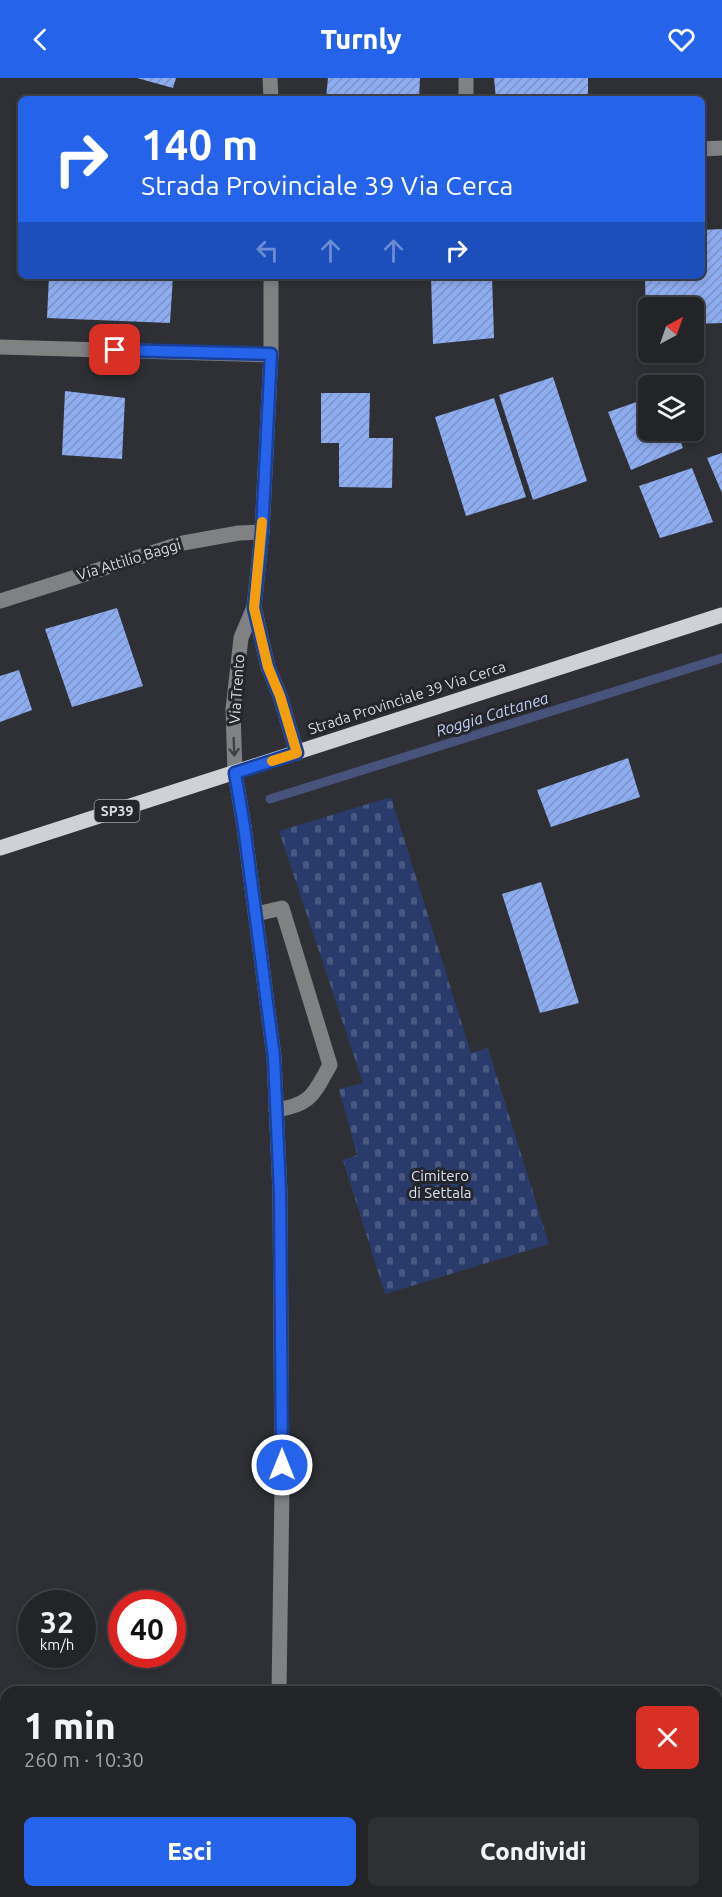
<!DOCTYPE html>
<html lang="it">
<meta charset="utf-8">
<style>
body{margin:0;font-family:Ubuntu,sans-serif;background:#2e3034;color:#f1f3f6;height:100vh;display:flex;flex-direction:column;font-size:22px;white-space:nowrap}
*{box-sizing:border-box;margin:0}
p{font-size:20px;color:#a2a4a8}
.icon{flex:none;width:33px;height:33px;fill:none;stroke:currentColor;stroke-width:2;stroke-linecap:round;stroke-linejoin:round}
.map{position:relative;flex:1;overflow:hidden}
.side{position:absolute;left:0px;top:1608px;width:723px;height:212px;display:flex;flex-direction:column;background:#222428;border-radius:18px 18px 0 0;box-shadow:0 3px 9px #0003,0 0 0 2px #3f4145}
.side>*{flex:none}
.banner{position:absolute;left:18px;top:18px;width:687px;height:183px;border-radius:9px;box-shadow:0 3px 9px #0003,0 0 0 2px #3f4145;background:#2563eb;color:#fff;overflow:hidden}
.needle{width:39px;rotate:40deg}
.fabs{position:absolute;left:638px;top:219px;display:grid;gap:12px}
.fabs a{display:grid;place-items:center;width:66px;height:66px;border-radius:9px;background:#222428;box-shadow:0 3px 9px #0003,0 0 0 2px #3f4145;font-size:30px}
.speed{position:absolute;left:18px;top:1512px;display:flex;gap:12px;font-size:30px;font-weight:700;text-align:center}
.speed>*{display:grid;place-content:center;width:78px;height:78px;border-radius:50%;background:#222428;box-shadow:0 3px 9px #0003,0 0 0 2px #3f4145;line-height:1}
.speed small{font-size:15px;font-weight:400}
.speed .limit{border:9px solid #d22;background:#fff;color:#111}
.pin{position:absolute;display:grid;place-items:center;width:51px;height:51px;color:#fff;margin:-26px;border-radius:12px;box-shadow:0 3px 9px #0006}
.me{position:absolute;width:66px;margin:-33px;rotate:0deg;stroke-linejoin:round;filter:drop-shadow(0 0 4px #0008)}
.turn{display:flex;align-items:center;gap:21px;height:126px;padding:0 24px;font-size:27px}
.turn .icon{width:78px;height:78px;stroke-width:2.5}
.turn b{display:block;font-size:42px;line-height:51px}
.lanes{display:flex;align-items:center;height:57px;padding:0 24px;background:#0003;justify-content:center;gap:30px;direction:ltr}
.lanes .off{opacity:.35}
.round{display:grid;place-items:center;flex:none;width:63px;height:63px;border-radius:9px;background:#2e3034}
.headline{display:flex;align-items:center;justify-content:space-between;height:102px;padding:0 24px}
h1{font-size:36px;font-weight:800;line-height:45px}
.action{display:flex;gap:12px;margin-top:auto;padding:12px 24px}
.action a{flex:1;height:69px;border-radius:9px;background:#2563eb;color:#fff;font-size:24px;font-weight:800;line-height:69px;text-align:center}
.action a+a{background:#2e3034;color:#f1f3f6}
header{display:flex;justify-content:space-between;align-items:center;height:78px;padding:0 24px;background:#2563eb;color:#fff;font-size:27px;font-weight:800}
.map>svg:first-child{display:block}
.cemetery{fill:url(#cemetery-stones)}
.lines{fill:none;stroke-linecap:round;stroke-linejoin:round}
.stream{stroke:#47537b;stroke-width:9}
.building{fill:url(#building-hatch)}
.minor{stroke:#7f8183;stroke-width:15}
.major{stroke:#cfd1d7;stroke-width:15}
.oneway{stroke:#3f4145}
.route-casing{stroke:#184099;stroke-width:15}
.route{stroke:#2563eb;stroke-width:10}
.slow{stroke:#f59e0b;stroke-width:10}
.labels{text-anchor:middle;stroke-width:6;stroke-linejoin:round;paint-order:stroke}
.shield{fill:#24262b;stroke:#a3a5a8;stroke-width:1.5}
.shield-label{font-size:14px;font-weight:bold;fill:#d9dbde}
.street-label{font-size:15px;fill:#d9dbde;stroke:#24262b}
.park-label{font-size:15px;fill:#dbe3f6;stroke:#24262b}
.water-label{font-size:16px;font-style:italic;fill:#c0d1f5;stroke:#24262b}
</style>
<header><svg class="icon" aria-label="back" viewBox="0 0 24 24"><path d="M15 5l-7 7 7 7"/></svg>Turnly<svg class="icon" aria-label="heart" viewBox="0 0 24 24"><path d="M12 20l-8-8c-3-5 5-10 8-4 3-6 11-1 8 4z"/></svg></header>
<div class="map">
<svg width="722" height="1819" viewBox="0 0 722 1819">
<defs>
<pattern id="cemetery-stones" width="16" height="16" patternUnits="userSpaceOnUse" patternTransform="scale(1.5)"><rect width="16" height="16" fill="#283b6a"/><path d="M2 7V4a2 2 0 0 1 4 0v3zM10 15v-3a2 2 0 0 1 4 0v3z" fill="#47577f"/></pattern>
<pattern id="building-hatch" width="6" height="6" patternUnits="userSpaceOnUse" patternTransform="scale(1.5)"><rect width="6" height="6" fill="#8eacf0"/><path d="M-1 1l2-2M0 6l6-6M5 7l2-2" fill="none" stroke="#7b92c5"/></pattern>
</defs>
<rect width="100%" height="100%" fill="#2e3035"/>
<path class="cemetery" d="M391 719 471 975 488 970 549 1166 385 1216 343 1082 357 1077 339 1011 363 1005 279 753Z"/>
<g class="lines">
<path class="stream" d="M270 721 722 580"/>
</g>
<g class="building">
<path d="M137 0H176L173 10Z"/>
<path d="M328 0H420L419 21 326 20Z"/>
<path d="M494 0H588V16L535 21H496Z"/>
<path d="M722 151V245L693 246V230H648V248H646L645 198H702V152Z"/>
<path d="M49 198H173L170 245 47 240Z"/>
<path d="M431 198H492L494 260 433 266Z"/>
<path d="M553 299 587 403 533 422 499 317Z"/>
<path d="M65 313 125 320 122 381 62 377Z"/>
<path d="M321 315H370L369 360H393L392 410 339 409V365H321Z"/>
<path d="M494 320 526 419 466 438 435 339Z"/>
<path d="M648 320V352H676L683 370 631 392 608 334Z"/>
<path d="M722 375V415L707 380Z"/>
<path d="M692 390 713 444 660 460 639 408Z"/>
<path d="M117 530 143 608 72 629 45 551Z"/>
<path d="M19 592 32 632 0 644V598Z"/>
<path d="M628 680 640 719 551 749 537 712Z"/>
<path d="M541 804 579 925 540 935 502 816Z"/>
</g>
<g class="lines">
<g class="minor">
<path d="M270 0 271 21"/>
<path d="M466 0V21"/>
<path d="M702 71 722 70"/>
<path d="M271 198V277L262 454 254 529 241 560 233 631 235 695 244 748 274 979 280 1115 282 1410 279 1614"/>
<path d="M0 269 271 277"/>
<path d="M0 523 183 465 239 455 262 454"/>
<path d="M254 529 268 589 280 618 297 675"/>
<path d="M256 836 282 830 330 987C314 1015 312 1027 276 1032"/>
<path d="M281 1814V1819"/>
</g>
<path class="major" d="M0 770 722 537"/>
</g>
<defs><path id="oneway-shaft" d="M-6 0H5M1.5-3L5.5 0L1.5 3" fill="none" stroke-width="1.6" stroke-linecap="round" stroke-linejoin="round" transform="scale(1.5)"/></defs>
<use class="oneway" href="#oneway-shaft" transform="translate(234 669) rotate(88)"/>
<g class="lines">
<defs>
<path id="route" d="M115 272 271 276 262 454 254 530 268 589 280 618 297 675 235 695 244 748 274 979 280 1115 282 1387"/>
</defs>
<use href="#route" class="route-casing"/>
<use href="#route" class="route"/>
<path class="slow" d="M262 444 254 530 268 589 280 618 297 675 272 683"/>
</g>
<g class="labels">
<rect class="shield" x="94.5" y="722" width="45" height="22" rx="4.5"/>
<g class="shield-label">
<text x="117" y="738">SP39</text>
</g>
<g class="street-label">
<text transform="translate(129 482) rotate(-17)" y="5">Via Attilio Baggi</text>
<text transform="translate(237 611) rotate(-86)" y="5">Via Trento</text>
<text transform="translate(407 620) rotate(-18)" y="5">Strada Provinciale 39 Via Cerca</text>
</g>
<g class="park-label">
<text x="440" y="1103">Cimitero<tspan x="440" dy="17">di Settala</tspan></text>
</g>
<g class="water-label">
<text transform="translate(492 636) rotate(-17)" y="6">Roggia Cattanea</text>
</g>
</g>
</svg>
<div class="fabs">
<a><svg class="needle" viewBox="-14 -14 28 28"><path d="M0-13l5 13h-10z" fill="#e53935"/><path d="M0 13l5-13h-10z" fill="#a2a4a8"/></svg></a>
<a><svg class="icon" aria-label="layers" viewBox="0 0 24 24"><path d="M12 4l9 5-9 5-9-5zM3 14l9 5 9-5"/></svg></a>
</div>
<div class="speed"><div>32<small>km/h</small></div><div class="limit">40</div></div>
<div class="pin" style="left:115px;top:272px;background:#d93025"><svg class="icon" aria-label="arrive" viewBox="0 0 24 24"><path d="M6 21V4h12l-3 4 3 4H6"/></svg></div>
<svg class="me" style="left:282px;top:1387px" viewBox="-20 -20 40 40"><circle r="17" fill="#2563eb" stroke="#fff" stroke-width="3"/><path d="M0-11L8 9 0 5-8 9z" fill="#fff"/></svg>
<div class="banner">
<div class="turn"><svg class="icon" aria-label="right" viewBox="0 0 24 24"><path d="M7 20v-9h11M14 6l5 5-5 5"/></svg><div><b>140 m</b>Strada Provinciale 39 Via Cerca</div></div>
<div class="lanes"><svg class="icon off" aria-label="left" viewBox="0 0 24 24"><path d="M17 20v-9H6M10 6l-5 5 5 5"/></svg><svg class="icon off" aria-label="ahead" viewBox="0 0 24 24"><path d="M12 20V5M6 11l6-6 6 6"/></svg><svg class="icon off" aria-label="ahead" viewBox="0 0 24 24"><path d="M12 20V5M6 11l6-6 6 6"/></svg><svg class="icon" aria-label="right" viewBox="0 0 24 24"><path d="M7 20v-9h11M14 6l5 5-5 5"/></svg></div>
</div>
<section class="side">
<div class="headline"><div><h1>1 min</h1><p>260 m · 10:30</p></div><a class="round" style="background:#d93025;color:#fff"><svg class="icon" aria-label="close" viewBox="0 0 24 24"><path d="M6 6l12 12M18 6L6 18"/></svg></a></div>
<div class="action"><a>Esci</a><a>Condividi</a></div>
</section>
</div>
